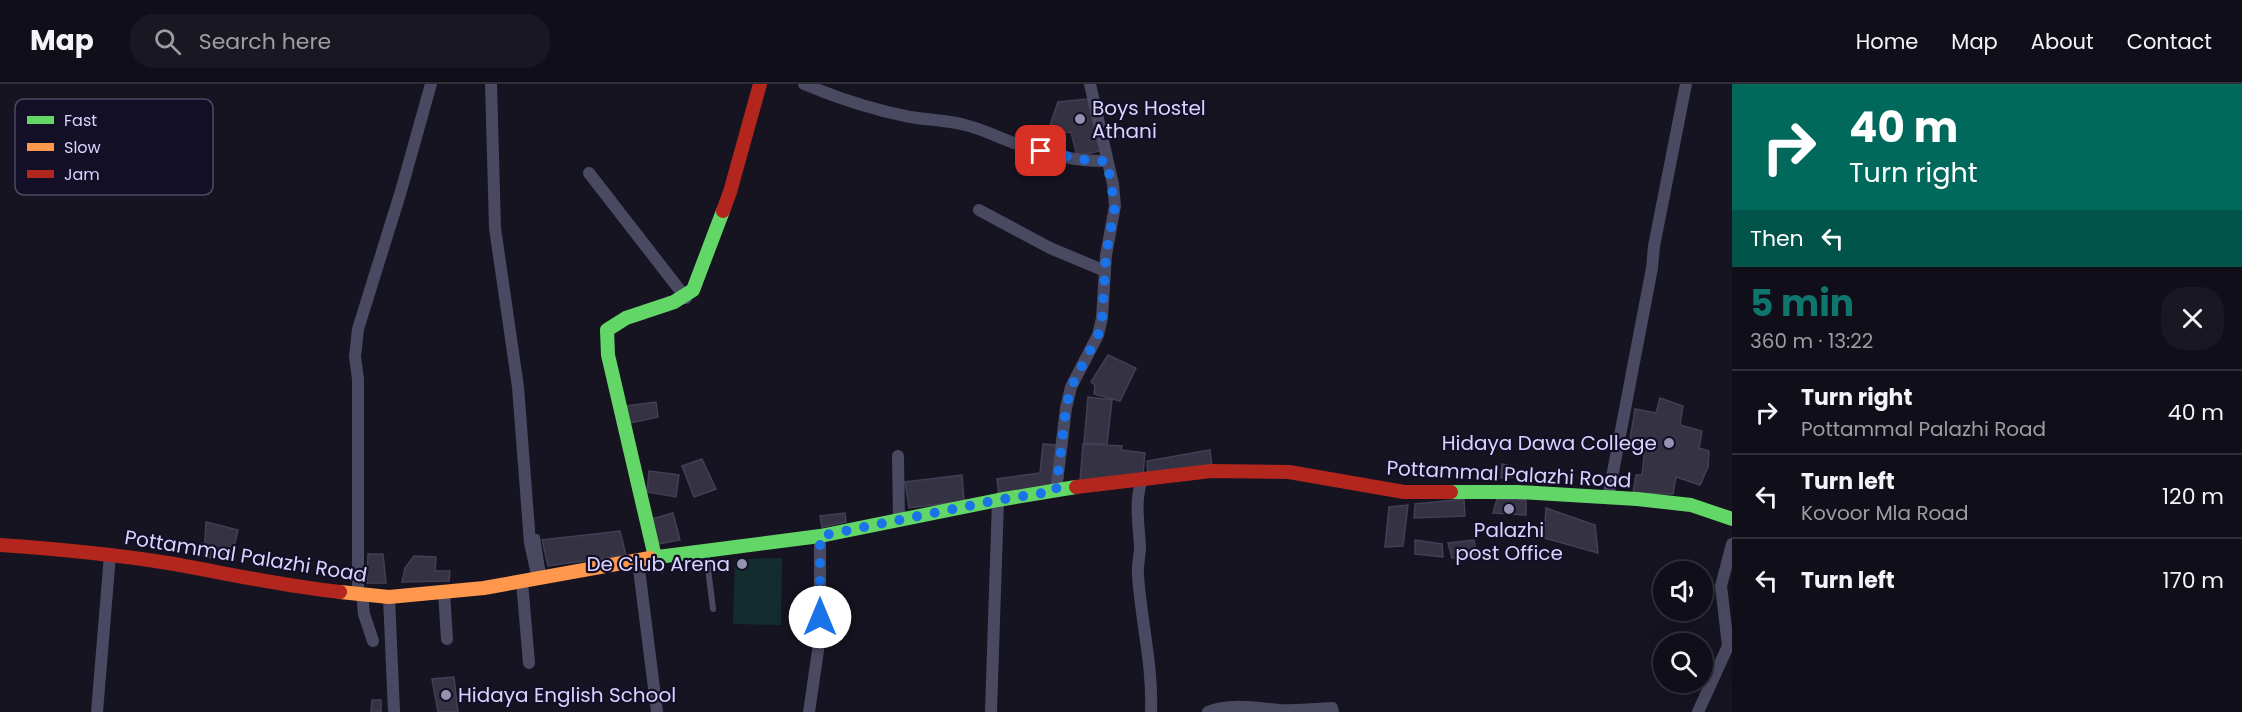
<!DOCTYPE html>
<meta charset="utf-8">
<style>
body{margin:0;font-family:Poppins,sans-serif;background:#191822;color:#f1f3f6;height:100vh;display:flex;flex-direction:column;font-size:22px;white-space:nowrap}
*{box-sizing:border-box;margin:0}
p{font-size:20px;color:#9c9ca2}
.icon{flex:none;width:33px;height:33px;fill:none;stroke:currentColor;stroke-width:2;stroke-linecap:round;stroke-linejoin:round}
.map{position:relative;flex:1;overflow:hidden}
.details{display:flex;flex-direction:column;background:#100f19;width:510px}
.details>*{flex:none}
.banner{background:#00695c;color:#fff;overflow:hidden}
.tools{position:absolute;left:1653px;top:477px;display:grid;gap:12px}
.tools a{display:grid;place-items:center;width:60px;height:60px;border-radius:50%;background:#100f19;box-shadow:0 6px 24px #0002,0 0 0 2px #302f38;font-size:30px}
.pin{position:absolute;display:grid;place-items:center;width:51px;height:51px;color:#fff;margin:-26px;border-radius:12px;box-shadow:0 3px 9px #0006}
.me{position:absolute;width:66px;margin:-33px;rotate:0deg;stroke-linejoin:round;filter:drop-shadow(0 0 4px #0008)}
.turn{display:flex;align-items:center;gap:21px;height:126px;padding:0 18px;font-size:27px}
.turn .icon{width:78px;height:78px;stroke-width:2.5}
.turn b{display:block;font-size:42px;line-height:51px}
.then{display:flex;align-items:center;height:57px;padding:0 18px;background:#0003;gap:12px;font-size:22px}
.round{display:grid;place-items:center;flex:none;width:63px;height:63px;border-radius:24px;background:#191822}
.headline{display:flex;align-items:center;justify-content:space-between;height:102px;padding:0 18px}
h1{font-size:36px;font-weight:700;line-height:45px;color:#0f766e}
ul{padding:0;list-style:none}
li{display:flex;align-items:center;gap:18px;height:84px;padding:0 18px;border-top:2px solid #302f38}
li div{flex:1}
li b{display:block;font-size:22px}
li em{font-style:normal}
header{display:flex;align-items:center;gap:36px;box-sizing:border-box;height:84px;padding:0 30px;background:#100f19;border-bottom:2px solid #302f38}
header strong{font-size:28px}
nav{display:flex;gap:33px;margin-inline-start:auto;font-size:21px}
.search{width:420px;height:54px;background:#191822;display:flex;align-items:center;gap:15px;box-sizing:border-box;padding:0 21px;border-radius:24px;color:#9c9ca2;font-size:22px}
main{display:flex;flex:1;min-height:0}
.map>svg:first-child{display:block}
.pitch{fill:#132c2d}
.building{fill:#343243;stroke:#433f54;stroke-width:1.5}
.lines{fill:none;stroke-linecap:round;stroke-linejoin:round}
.lane{stroke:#4a4962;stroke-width:6}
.street{stroke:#4a4962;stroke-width:12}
.fast{stroke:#63d668;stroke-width:14}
.slow{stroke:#ff974d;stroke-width:14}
.jam{stroke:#b3261e;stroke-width:14}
.route{stroke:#1a73e8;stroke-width:10;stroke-dasharray:0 18}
.poi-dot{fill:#9591b1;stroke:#130f26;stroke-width:2}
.labels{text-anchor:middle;stroke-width:4.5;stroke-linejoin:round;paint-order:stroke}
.poi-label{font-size:20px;fill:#d9d4ff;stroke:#130f26;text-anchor:start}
.street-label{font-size:20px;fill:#d9d4ff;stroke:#130f26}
.key{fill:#130f26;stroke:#4e4a67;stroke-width:1.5}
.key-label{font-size:16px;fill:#d9d4ff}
</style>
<header>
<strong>Map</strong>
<div class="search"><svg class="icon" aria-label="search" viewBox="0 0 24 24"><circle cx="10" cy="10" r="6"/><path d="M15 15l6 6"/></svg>Search here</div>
<nav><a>Home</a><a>Map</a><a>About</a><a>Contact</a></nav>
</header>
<main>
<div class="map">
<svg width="1732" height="628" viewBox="0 0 1732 628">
<rect width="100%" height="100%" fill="#161421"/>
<path class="pitch" d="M782 474 781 541 733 540 735 475Z"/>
<g class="building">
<path d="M1088 15 1100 67 1077 72 1071 48 1047 50 1058 18Z"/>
<path d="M1108 271 1136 284 1120 317 1094 310 1095 301 1091 298Z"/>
<path d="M1088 313 1112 316 1107 360 1084 359Z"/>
<path d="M1660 314 1683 322 1680 341 1702 347 1699 364 1709 367 1708 383 1700 401 1676 393 1673 410 1633 409 1636 391H1642L1645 363 1630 356 1635 325 1656 329Z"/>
<path d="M656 318 658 333 630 339 626 322Z"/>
<path d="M1043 360 1058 361 1054 405 999 412 997 395 1040 389Z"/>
<path d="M1083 360 1122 362 1121 366 1145 369 1143 390 1080 398Z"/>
<path d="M1210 366 1212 383 1148 393 1147 377Z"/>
<path d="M702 375 716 405 694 413 682 382Z"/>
<path d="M1502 380 1514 383 1513 393 1501 394Z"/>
<path d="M649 387 679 391 676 413 647 408Z"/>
<path d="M962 391 964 417 909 424 905 398Z"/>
<path d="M1464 415 1465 432 1414 434 1415 420Z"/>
<path d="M1497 415 1526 416V431L1493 429Z"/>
<path d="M1408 421 1403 462 1385 463 1389 423Z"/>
<path d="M1546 424 1595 441 1598 469 1544 454Z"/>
<path d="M673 429 680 456 659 460 652 435Z"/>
<path d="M845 429 846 438 822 443 820 432Z"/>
<path d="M206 438 238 446 231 476 204 473Z"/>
<path d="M620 447 626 471 548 482 542 456Z"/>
<path d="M1415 456 1442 460 1443 473 1415 470Z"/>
<path d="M1474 456 1477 475 1452 474 1448 459Z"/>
<path d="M368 470H383L386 499H367Z"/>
<path d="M414 472 436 473 435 487H450L449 497 402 498 405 484Z"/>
<path d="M454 593 458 628H438L432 595Z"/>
<path d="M372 616H381V628H371Z"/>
</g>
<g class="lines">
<g class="lane">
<path d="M537 453 543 491"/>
<path d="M706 468 713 525"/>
</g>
<g class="street">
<path d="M491 0 495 144 518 303 530 459 538 495"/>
<path d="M804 0C837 14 874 26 910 33 928 36 946 36 965 41 983 45 999 54 1017 60 1043 69 1079 78 1107 77"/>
<path d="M589 89 686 214"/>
<path d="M979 126 1050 164 1105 187"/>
<path d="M898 372 899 435"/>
<path d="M1142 395C1134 418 1139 440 1140 463 1140 472 1137 482 1138 491 1141 537 1153 582 1151 628"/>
<path d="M1056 407 1066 324 1071 303 1098 251 1102 234 1106 171 1115 122 1113 100 1090 0"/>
<path d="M1608 414 1652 184 1654 162 1686 0"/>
<path d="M638 477 657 628"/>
<path d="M522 498 529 579"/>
<path d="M444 508 447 555"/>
<path d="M358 510V295L355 273 358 245 401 107 431 0"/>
<path d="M362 510 364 530 373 557"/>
<path d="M389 513 394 628"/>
<path d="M97 628 110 471"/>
<path d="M809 628 820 553V452"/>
<path d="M991 628 998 416"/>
<path d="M1208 628C1230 619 1257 624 1279 626 1297 627 1315 625 1332 624L1333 628"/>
<path d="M1698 628 1728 562 1721 502 1732 460"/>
</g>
<g class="fast">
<path d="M1451 408H1518L1637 415 1691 421 1732 435"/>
<path d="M655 473 608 271 607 246 626 234 674 218 693 206 723 127"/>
<path d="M650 474 820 452 998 416 1076 403"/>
</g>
<path class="slow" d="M340 508 389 513 484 504 650 474"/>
<g class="jam">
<path d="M723 127 730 108 760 0"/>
<path d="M1076 403 1211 387 1289 388 1404 408H1451"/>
<path d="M0 461C57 465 113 470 168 479 226 489 282 502 340 508"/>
</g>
</g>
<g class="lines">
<path class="route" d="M820 533V452L998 416 1056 407 1066 324 1071 303 1098 251 1102 234 1106 171 1115 122 1107 77H1090L1041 67"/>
</g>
<g class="poi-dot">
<circle cx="1080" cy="35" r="6"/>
<circle cx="1669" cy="359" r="6"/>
<circle cx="1509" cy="425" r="6"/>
<circle cx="742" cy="480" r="6"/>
<circle cx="446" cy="611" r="6"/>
</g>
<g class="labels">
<g class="poi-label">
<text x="1092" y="31">Boys Hostel<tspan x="1092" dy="23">Athani</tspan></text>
<text x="1657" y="366" text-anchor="end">Hidaya Dawa College</text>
<text x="1509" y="453" text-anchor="middle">Palazhi<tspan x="1509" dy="23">post Office</tspan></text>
<text x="730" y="487" text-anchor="end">De Club Arena</text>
<text x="458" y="618">Hidaya English School</text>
</g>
<g class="street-label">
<text transform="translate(1509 390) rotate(3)" y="7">Pottammal Palazhi Road</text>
<text transform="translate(246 472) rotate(9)" y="7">Pottammal Palazhi Road</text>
</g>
</g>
<rect x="15" y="15" width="198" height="96" rx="9" class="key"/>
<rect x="27" y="32" width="27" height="8" fill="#63d668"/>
<rect x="27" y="59" width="27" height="8" fill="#ff974d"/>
<rect x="27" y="86" width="27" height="8" fill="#b3261e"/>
<g class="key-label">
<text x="64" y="42">Fast</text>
<text x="64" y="69">Slow</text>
<text x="64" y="96">Jam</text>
</g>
</svg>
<div class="tools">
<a><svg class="icon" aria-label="sound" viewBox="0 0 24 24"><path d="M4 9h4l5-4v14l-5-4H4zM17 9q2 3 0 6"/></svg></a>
<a><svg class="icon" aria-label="search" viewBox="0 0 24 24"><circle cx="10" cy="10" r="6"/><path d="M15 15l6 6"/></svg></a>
</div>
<div class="pin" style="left:1041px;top:67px;background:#d93025"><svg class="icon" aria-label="arrive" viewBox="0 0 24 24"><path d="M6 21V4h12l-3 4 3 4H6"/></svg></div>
<svg class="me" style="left:820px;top:533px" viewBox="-20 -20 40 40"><circle r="19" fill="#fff"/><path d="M0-13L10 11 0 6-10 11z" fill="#1a73e8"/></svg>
</div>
<section class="details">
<div class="banner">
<div class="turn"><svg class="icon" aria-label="right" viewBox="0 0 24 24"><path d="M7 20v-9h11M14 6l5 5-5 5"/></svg><div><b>40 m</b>Turn right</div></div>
<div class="then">Then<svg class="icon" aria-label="left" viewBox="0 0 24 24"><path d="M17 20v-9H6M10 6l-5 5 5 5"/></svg></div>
</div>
<div class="headline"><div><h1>5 min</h1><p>360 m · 13:22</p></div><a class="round"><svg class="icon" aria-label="close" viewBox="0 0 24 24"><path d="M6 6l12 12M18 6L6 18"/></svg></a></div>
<ul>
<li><svg class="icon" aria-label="right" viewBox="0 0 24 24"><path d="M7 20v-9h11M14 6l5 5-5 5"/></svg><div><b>Turn right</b><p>Pottammal Palazhi Road</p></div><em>40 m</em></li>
<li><svg class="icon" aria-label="left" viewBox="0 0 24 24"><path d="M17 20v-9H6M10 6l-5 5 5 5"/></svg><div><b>Turn left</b><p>Kovoor Mla Road</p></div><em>120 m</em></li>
<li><svg class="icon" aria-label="left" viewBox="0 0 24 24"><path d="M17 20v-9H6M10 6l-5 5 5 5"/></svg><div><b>Turn left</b></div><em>170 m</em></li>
</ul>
</section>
</main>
